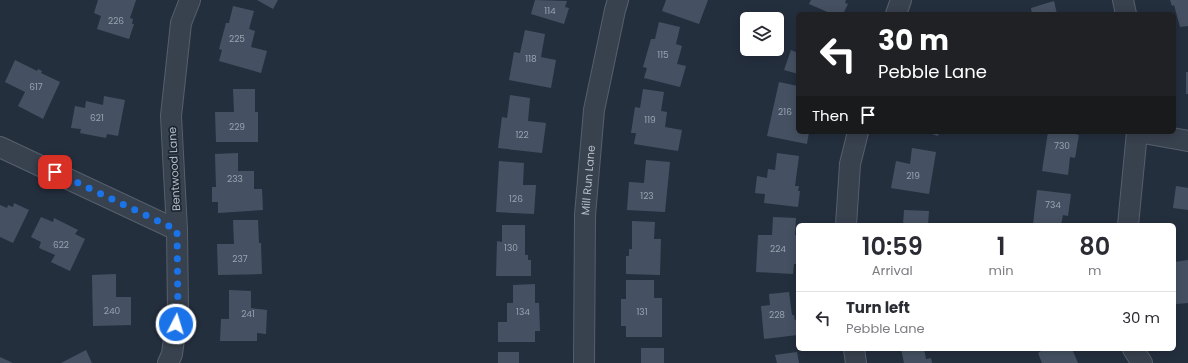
<!DOCTYPE html>
<style>
body{margin:0;font-family:Poppins,sans-serif;background:#f2f2f3;color:#2b2b33;height:100vh;display:flex;flex-direction:column;font-size:15px;white-space:nowrap}
*{box-sizing:border-box;margin:0}
p{font-size:13px;color:#7c7c81}
.icon{flex:none;width:22px;height:22px;fill:none;stroke:currentColor;stroke-width:2;stroke-linecap:round;stroke-linejoin:round}
.map{position:relative;flex:1;overflow:hidden}
.details{position:absolute;left:796px;top:223px;width:380px;height:128px;display:flex;flex-direction:column;background:#fff;border-radius:6px;box-shadow:0 2px 10px #0003}
.details>*{flex:none}
.hud{position:absolute;left:796px;top:12px;width:380px;height:122px;border-radius:6px;box-shadow:0 2px 10px #0003;background:#202124;color:#fff;overflow:hidden}
.fabs{position:absolute;left:740px;top:12px;display:grid;gap:8px}
.fabs a{display:grid;place-items:center;width:44px;height:44px;border-radius:6px;background:#fff;box-shadow:0 2px 10px #0003;font-size:20px}
.pin{position:absolute;display:grid;place-items:center;width:34px;height:34px;color:#fff;margin:-17px;border-radius:8px;box-shadow:0 2px 6px #0006}
.me{position:absolute;width:44px;margin:-22px;rotate:5deg;stroke-linejoin:round;filter:drop-shadow(0 0 3px #0008)}
.turn{display:flex;align-items:center;gap:14px;height:84px;padding:0 16px;font-size:18px}
.turn .icon{width:52px;height:52px;stroke-width:2.5}
.turn b{display:block;font-size:28px;line-height:34px}
.then{display:flex;align-items:center;height:38px;padding:0 16px;background:#0003;gap:8px;font-size:15px}
.eta{display:flex;justify-content:space-evenly;align-items:center;height:68px;text-align:center}
.eta b{font-size:24px;font-weight:600;line-height:28px}
ul{padding:0;list-style:none}
li{display:flex;align-items:center;gap:12px;height:52px;padding:0 16px;border-top:1px solid #e1e1e2}
li div{flex:1}
li b{display:block;font-size:15px}
li em{font-style:normal}
.map>svg:first-child{display:block}
.building{fill:#455162}
.lines{fill:none;stroke-linecap:round;stroke-linejoin:round}
.minor-casing{stroke:#565f6c;stroke-width:22}
.minor{stroke:#38414e;stroke-width:20}
.route{stroke:#1a73e8;stroke-width:7;stroke-dasharray:0 12.6}
.labels{text-anchor:middle;stroke-width:3.5;stroke-linejoin:round;paint-order:stroke}
.number-label{font-size:9px;fill:#98a1af}
.street-label{font-size:11px;fill:#b4bcc9;stroke:#1d2633}
</style>
<div class="map">
<svg width="1188" height="363" viewBox="0 0 1188 363">
<rect width="100%" height="100%" fill="#242f3e"/>
<g class="building">
<path d="M98 0H136L130 18 133 19 132 24H134L129 39 97 29 101 16 94 13Z"/>
<path d="M257 0H278L273 9Z"/>
<path d="M535 0 567 1 565 7 569 8 564 24 531 14Z"/>
<path d="M666 0H708L699 24 662 11Z"/>
<path d="M811 0H846L845 3 848 4 843 14H832L809 4Z"/>
<path d="M1170 0H1188V26L1180 27 1174 5 1172 6Z"/>
<path d="M1054 1 1057 14H1032L1031 8Z"/>
<path d="M233 6 254 11 249 29 255 31 251 47 267 51 261 73 219 61 222 50 219 49 226 23H229Z"/>
<path d="M659 22 680 27 676 44 682 46 677 64 686 66 680 87 644 78 647 68 643 67 651 39H655Z"/>
<path d="M525 30 545 34 541 57 556 60 551 88 509 80 514 52 520 53Z"/>
<path d="M791 50 798 53V74L784 70Z"/>
<path d="M15 60 37 71 38 69 42 71 41 73 60 82 43 119 18 106 25 92 5 82Z"/>
<rect x="1186" y="72" width="2" height="22"/>
<path d="M779 82 798 86V132H809L807 144 767 136Z"/>
<path d="M233 89H255V112H258V142H216L215 112H234Z"/>
<path d="M643 89 664 92 661 111 667 112 665 127 682 130 678 151 634 144 636 133H631L635 107 640 108Z"/>
<path d="M510 95 530 98 528 121 546 123 542 153 498 148 502 117 507 118Z"/>
<path d="M104 96 125 100 118 136 107 134 106 138 80 133 81 129 71 128 75 106 85 108 86 101 103 105Z"/>
<path d="M926 132H939L938 136Z"/>
<path d="M1048 132 1066 133 1069 132 1079 135 1075 158 1070 157 1068 175 1042 171Z"/>
<path d="M912 148 936 152 929 194 891 188 896 161 910 164Z"/>
<path d="M238 153V171H254V189H262L263 210 218 213V202H212V187H216L215 154Z"/>
<path d="M777 153 799 156 795 186H799L798 191H800L798 207 764 203 765 194 755 193 757 176 767 178 768 169 775 170Z"/>
<path d="M646 160 670 162 665 212 627 210 629 182 644 183Z"/>
<path d="M499 161 524 163 523 185H536L534 214 496 212Z"/>
<path d="M1176 186 1188 188V210L1173 208Z"/>
<path d="M1037 190 1071 194 1068 216 1063 215 1061 225 1033 224Z"/>
<path d="M14 203 29 210 13 243 0 237V205L7 208 8 205 13 207Z"/>
<path d="M904 210 929 211 928 225H903Z"/>
<path d="M41 217 53 222 54 218 78 230 75 234 85 239 70 271 51 262 55 255 39 248 41 242 31 237Z"/>
<path d="M773 217 796 218 795 235H798V264H794L793 274 756 272 758 235H772Z"/>
<path d="M233 220H258L259 243H261L262 274 218 275 217 244H234Z"/>
<path d="M632 221 655 222 654 239H661L660 275 626 274V256H629V249H632Z"/>
<path d="M502 225H525V255H528V260H531V276H496L497 241 502 242Z"/>
<path d="M1188 260V303L1176 304 1174 262Z"/>
<path d="M116 274V297H131V325L93 326 92 275Z"/>
<path d="M626 280H654V298H662V337H626V326H621V299H626Z"/>
<path d="M535 284V303H539L540 331H535V342H498V322H507V303H513V285Z"/>
<path d="M229 290 251 291V308L267 310 266 334 257 333V341H220L221 319H229Z"/>
<path d="M789 292 792 315H794L795 320H797L798 335 764 339 761 306 770 305 769 294Z"/>
<rect x="641" y="348" width="23" height="15"/>
<path d="M901 349H924L926 359 931 358 932 363H904Z"/>
<path d="M1044 349H1072L1078 363H1042L1038 353Z"/>
<path d="M86 350 92 363H61Z"/>
<rect x="498" y="352" width="21" height="11"/>
<path d="M797 352 799 363H777L775 355Z"/>
<path d="M0 357 13 363H0Z"/>
</g>
<g class="lines">
<defs>
<g id="minor">
<path d="M1123 0 1126 14"/>
<path d="M896 14 901 0"/>
<path d="M1138 132 1188 141"/>
<path d="M0 147 177 230"/>
<path d="M846 225 850 164 858 132"/>
<path d="M1128 225 1137 132"/>
<path d="M854 349 856 363"/>
<path d="M1133 349 1142 363"/>
<path d="M168 363 172 354 178 309 177 230 171 116 181 23 190 0"/>
<path id="s1" d="M584 363 585 215 594 110 615 10 618 0"/>
</g>
</defs>
<use href="#minor" class="minor-casing"/>
<use href="#minor" class="minor"/>
</g>
<g class="lines">
<path class="route" d="M55 172 177 230 178 309 176 324"/>
</g>
<g class="labels">
<g class="number-label">
<text x="550" y="14">114</text>
<text x="116" y="24">226</text>
<text x="237" y="42">225</text>
<text x="663" y="58">115</text>
<text x="531" y="62">118</text>
<text x="36" y="90">617</text>
<text x="785" y="115">216</text>
<text x="97" y="121">621</text>
<text x="650" y="123">119</text>
<text x="237" y="130">229</text>
<text x="522" y="138">122</text>
<text x="1062" y="149">730</text>
<text x="913" y="179">219</text>
<text x="235" y="182">233</text>
<text x="647" y="199">123</text>
<text x="516" y="202">126</text>
<text x="1053" y="208">734</text>
<text x="61" y="248">622</text>
<text x="511" y="251">130</text>
<text x="778" y="252">224</text>
<text x="240" y="262">237</text>
<text x="112" y="314">240</text>
<text x="523" y="315">134</text>
<text x="642" y="315">131</text>
<text x="248" y="317">241</text>
<text x="777" y="318">228</text>
</g>
<g class="street-label">
<text transform="translate(174 169) rotate(-93)" y="4">Bentwood Lane</text>
<text dy="4" stroke="none"><textPath href="#s1" startOffset="183">Mill Run Lane</textPath></text>
</g>
</g>
</svg>
<div class="fabs">
<a><svg class="icon" aria-label="layers" viewBox="0 0 24 24"><path d="M12 4l9 5-9 5-9-5zM3 14l9 5 9-5"/></svg></a>
</div>
<div class="pin" style="left:55px;top:172px;background:#d93025"><svg class="icon" aria-label="arrive" viewBox="0 0 24 24"><path d="M6 21V4h12l-3 4 3 4H6"/></svg></div>
<svg class="me" style="left:176px;top:324px" viewBox="-20 -20 40 40"><circle r="17" fill="#1a73e8" stroke="#fff" stroke-width="3"/><path d="M0-11L8 9 0 5-8 9z" fill="#fff"/></svg>
<div class="hud">
<div class="turn"><svg class="icon" aria-label="left" viewBox="0 0 24 24"><path d="M17 20v-9H6M10 6l-5 5 5 5"/></svg><div><b>30 m</b>Pebble Lane</div></div>
<div class="then">Then<svg class="icon" aria-label="arrive" viewBox="0 0 24 24"><path d="M6 21V4h12l-3 4 3 4H6"/></svg></div>
</div>
<section class="details">
<div class="eta">
<div><b>10:59</b><p>Arrival</p></div>
<div><b>1</b><p>min</p></div>
<div><b>80</b><p>m</p></div>
</div>
<ul>
<li><svg class="icon" aria-label="left" viewBox="0 0 24 24"><path d="M17 20v-9H6M10 6l-5 5 5 5"/></svg><div><b>Turn left</b><p>Pebble Lane</p></div><em>30 m</em></li>
</ul>
</section>
</div>
